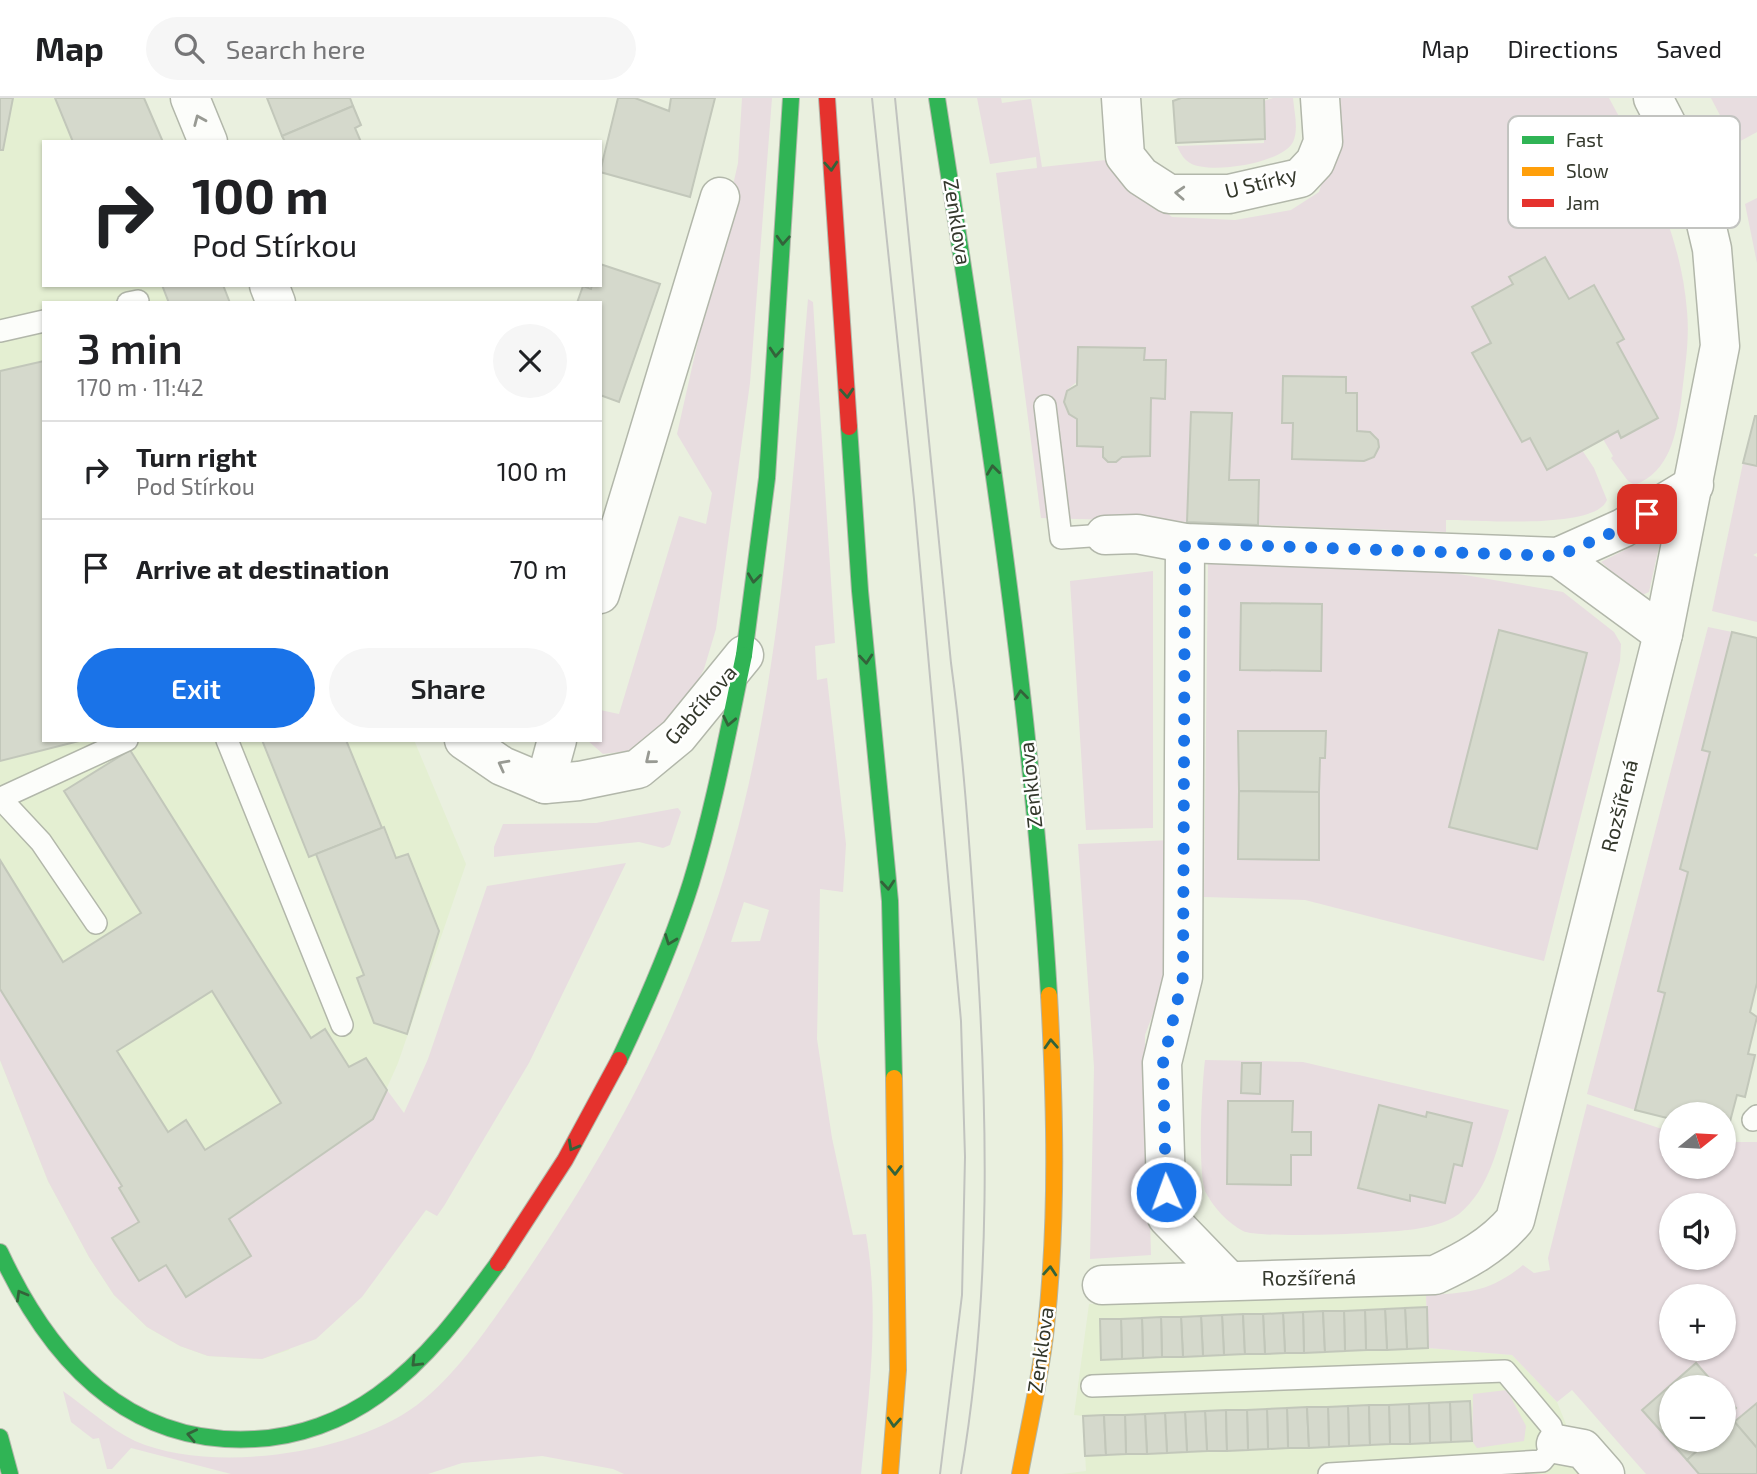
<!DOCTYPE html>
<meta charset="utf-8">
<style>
body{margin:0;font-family:"Exo 2",sans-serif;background:#f6f6f6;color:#202124;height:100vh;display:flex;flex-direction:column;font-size:26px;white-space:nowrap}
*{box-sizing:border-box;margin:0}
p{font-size:23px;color:#757577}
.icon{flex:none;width:38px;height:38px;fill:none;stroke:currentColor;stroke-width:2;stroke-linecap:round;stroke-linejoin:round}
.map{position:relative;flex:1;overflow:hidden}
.drawer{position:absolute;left:42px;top:203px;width:560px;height:441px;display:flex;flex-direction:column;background:#fff;border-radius:0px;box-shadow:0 2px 5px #0004}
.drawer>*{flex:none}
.guide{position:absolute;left:42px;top:42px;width:560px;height:147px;border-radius:0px;box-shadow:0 2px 5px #0004;background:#fff;color:#202124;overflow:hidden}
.needle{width:46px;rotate:72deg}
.tools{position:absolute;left:1659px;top:1004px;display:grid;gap:14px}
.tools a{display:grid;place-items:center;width:77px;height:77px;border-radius:50%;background:#fff;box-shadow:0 2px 5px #0004;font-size:35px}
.pin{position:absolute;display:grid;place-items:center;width:60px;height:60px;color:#fff;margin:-30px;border-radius:14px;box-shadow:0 4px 10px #0006}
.me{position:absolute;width:77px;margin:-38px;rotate:358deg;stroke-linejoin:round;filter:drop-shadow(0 0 5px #0008)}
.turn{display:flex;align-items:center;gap:24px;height:147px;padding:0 35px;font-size:32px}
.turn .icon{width:91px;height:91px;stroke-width:2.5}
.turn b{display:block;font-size:49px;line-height:60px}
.round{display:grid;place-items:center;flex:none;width:74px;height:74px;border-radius:37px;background:#f6f6f6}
.head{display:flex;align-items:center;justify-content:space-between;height:119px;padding:0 35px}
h1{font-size:42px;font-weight:600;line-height:52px}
.action{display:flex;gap:14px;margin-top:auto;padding:14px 35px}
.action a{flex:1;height:80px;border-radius:42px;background:#1a73e8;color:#fff;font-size:28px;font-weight:600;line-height:80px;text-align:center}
.action a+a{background:#f6f6f6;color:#202124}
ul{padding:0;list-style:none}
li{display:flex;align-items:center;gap:21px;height:98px;padding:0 35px;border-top:2px solid #e0e0e0}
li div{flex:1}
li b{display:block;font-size:26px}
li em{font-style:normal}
header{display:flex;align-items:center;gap:42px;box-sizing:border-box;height:98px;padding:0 35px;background:#fff;border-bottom:2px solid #e0e0e0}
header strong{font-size:33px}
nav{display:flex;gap:38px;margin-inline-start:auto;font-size:24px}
.search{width:490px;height:63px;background:#f6f6f6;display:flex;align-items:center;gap:18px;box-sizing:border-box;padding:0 24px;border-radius:38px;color:#757577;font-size:26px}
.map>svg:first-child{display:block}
.built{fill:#e4efd2}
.green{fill:#e8dde0;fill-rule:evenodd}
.building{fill:#d5d9cc;stroke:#c2c7ba;stroke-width:2;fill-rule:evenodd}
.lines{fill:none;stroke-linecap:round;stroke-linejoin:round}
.lane-casing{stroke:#b2b7aa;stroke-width:24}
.street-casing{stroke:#b2b7aa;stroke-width:41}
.fast-casing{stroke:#b2b7aa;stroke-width:18}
.slow-casing{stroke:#b2b7aa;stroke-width:18}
.jam-casing{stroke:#b2b7aa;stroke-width:18}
.lane{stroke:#fcfdfa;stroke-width:21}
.street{stroke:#fcfdfa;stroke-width:38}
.fast{stroke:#30b455;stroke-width:16}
.slow{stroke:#ff9f0a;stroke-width:16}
.jam{stroke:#e5322d;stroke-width:16}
.tram{stroke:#c1c3bf;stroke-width:2}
.oneway{stroke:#989a93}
.oneway2{stroke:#33633a}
.route{stroke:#1a73e8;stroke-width:12;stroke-dasharray:0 21.6}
.labels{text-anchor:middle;stroke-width:5;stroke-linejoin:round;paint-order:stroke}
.street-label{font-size:21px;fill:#34382c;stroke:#fff}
.key{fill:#fff;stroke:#c2c3c0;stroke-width:2}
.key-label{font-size:19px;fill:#34382c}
</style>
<header>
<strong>Map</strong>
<div class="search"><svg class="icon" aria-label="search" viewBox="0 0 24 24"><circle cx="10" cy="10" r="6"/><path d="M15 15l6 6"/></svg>Search here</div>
<nav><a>Map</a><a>Directions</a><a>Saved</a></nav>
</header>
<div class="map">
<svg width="1757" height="1376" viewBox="0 0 1757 1376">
<rect width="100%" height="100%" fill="#eaf0df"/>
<g class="built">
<path d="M0 0H144L163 44H44V187H223L230 205H44V642H414L466 766 398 965 373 1021 289 1252 262 1261 208 1258 180 1248 147 1229 114 1197 89 1159 48 1083 0 962Z"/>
<path d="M1426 1197 1428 1250 1512 1257 1557 1304 1586 1376H1062L1086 1373 1083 1318 1074 1317 1089 1206Z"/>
</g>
<g class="green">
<path d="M742 0H772L750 285 716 531 704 571 681 614 636 652 603 656 587 642H600V612L619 616 679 418 706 426 712 395 677 336 738 65Z"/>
<path d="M977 0H1001L1002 5 1031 1 1042 69 1115 61 1124 81 1172 119 1235 122 1291 112 1319 94 1335 44 1332 0H1609C1646 68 1681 135 1687 213 1690 244 1684 274 1681 304 1676 337 1670 373 1635 387L1628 383 1611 360 1613 358 1603 341 1618 333 1621 339 1658 319 1617 245 1624 241 1594 187 1569 201 1545 159 1509 179 1513 186 1472 209 1491 245 1473 255 1522 344 1530 340 1547 372 1582 352 1594 370 1607 402C1596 432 1475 422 1446 422V434L1258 427 1259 383 1229 382 1232 315 1191 314 1187 424 1041 420 996 75 1037 70 1036 59 990 66ZM1121 249 1145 250 1144 262H1166L1165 300H1151L1150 358 1122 359 1108 364 1103 359V349L1077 348V321L1066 312 1065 298 1068 291ZM1283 278 1346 279V295H1357V333L1375 337 1379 344 1376 357 1364 363 1293 325H1282Z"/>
<path d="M1273 0H1293C1294 13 1299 31 1293 44 1283 65 1210 77 1190 65 1183 61 1180 54 1177 48L1264 45V3Z"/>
<path d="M1711 0H1757V34L1735 46Z"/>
<path d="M1757 100V165L1745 106Z"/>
<path d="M808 201 813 204 835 545 815 548 817 582 827 580 846 746 843 794 820 791 817 941 832 1040 853 1137 866 1136C880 1215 869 1296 861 1376H624L613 1371 542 1358 462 1365 428 1376H231L131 1350 112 1371H107L99 1340 93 1341 71 1324 63 1293C86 1309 110 1331 135 1343 211 1376 350 1357 417 1307 458 1275 489 1228 519 1185 610 1053 689 908 732 752 782 574 792 385 808 201ZM744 804 769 812 760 843 731 844Z"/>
<path d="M1743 365 1757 368V455L1753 457 1757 459V524L1712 513Z"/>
<path d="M1658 435H1662L1649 494 1640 498 1601 464Z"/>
<path d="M1208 464 1430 471 1563 494 1614 534 1621 546 1620 563 1544 863 1305 802 1204 799ZM1241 505 1321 506V573L1241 572ZM1499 533 1587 555 1537 751 1449 729ZM1239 633H1326L1325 660H1320L1318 762 1238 761Z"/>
<path d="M1153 473V730L1086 732 1070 483Z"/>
<path d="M1708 529 1732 534 1702 652 1710 654 1680 771 1688 774 1658 892 1665 895 1635 1012 1587 996Z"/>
<path d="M678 710 681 714 670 747 663 750 639 744 494 759V749L503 726 596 725Z"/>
<path d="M1172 742 1170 871 1145 937V951L1151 1157 1090 1161 1094 969 1078 746Z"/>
<path d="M626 765 529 965 444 1108 437 1118 426 1112 362 1199 316 1241 262 1261 208 1258 180 1248 147 1229 114 1197 89 1159 48 1083 0 962V891L122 1088 119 1090 139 1124 112 1141 139 1183 166 1167 186 1199 251 1158 229 1121 373 1021 387 992 404 1015 428 961 487 788Z"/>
<path d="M1205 962 1303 964 1509 1012C1498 1047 1490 1091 1459 1116 1445 1126 1425 1130 1408 1132 1385 1135 1259 1141 1243 1133 1228 1125 1214 1110 1206 1095 1197 1076 1202 986 1205 962ZM1260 965V995H1242V966ZM1228 1003H1292V1034H1311V1057H1291L1290 1087 1227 1086ZM1379 1007 1426 1019 1428 1014 1472 1025 1462 1067 1454 1066 1445 1105 1410 1097 1409 1102 1358 1089Z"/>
<path d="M1587 1006 1671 1034V1069H1724V1044H1757V1305L1734 1324 1728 1318 1736 1310 1724 1296V1290H1718L1696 1265 1643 1312 1699 1376H1646L1572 1292 1557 1304 1512 1257 1428 1250 1426 1197C1468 1195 1490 1194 1523 1167L1534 1175 1550 1172 1548 1160ZM1671 1108H1724V1160H1671ZM1671 1199H1724V1251H1671Z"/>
<path d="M1507 1292 1526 1328 1524 1343 1477 1350 1472 1343 1473 1296Z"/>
</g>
<g class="building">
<path d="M0 0H13L3 52H0Z"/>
<path d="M55 0H144L163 44H73Z"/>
<path d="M267 0H350L353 8 282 38Z"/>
<path d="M618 0H635L669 13 671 0H715L690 99 600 74Z"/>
<path d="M1181 0H1268H1264L1265 41 1176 45 1173 3Z"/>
<path d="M353 8 361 27 355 30 361 44H285L282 38Z"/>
<path d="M1545 159 1569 201 1594 187 1624 241 1617 245 1658 320 1621 340 1618 333 1547 372 1530 340 1522 344 1472 255 1491 245 1472 209 1513 186 1509 179Z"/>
<path d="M600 166 660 186 619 304 600 297V205H577L583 188 591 191 592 187H600Z"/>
<path d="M162 187H223L230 205H169Z"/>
<path d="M1078 249 1145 250 1144 262H1166L1165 301 1151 300 1150 358 1122 359 1116 364H1108L1103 359V349L1077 348V321L1069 316 1064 304 1067 293 1077 287Z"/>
<path d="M44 263V642H83L0 663V273Z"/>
<path d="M1283 278 1346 279V295H1357V333L1370 334 1378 342 1379 349 1374 359 1364 363 1292 361 1293 325H1282Z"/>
<path d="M1191 314 1232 315 1229 382H1259L1258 427 1187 424Z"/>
<path d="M1755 318H1757V368L1743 365Z"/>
<path d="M1241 505 1322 506 1321 573 1240 572Z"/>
<path d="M1499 532 1587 555 1537 751 1449 729Z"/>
<path d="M1732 534 1757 540V885L1750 914 1757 919 1748 956 1755 957 1745 999 1737 997 1727 1035 1724 1034V1017H1671V1021L1635 1012 1665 895 1658 893 1688 774 1680 771 1710 654 1702 652Z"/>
<path d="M1238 633H1326L1325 660H1320L1319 694 1239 693Z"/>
<path d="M262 642H346L382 730 309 759Z"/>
<path d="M130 652 311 940 325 931 349 969 366 960 387 992 373 1021 229 1121 251 1158 186 1199 166 1167 139 1183 112 1140 139 1124 119 1090 122 1088 0 891V762L63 864 141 815 64 693ZM212 893 281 1005 205 1052 186 1022 168 1034 117 953Z"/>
<path d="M1239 693 1319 694V762L1238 761Z"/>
<path d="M384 729 396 760 408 756 439 833 407 936 374 925 357 880 364 877 316 756Z"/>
<path d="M1242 965H1261L1260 996 1241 995Z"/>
<path d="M1228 1003H1293L1292 1034H1311V1057H1291V1087L1227 1086Z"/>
<path d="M1379 1007 1426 1019 1427 1014 1472 1025 1462 1068 1454 1066 1445 1105 1410 1097V1103L1358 1090Z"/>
<path d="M1427 1209 1428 1250 1407 1251 1405 1210Z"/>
<path d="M1405 1210 1407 1251 1387 1252 1385 1211Z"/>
<path d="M1385 1211 1387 1252H1366L1365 1212Z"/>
<path d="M1365 1212 1366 1252 1345 1253 1344 1213Z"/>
<path d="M1323 1213 1325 1254 1304 1255 1303 1214Z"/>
<path d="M1323 1213H1344L1345 1253 1325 1254Z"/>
<path d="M1303 1214 1304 1255H1285L1283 1215Z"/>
<path d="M1283 1215 1285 1255 1265 1256 1263 1216Z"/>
<path d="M1243 1216 1245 1256 1224 1257 1222 1217Z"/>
<path d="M1243 1216H1263L1265 1256H1245Z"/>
<path d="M1222 1217 1224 1257 1203 1258 1201 1218Z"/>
<path d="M1201 1218 1203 1258 1183 1259 1181 1219Z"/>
<path d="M1161 1219H1181L1183 1259H1162Z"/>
<path d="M1161 1219 1162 1259 1143 1260 1142 1220Z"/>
<path d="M1142 1220 1143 1260 1122 1261 1121 1221Z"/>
<path d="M1100 1221H1121L1122 1261 1101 1262Z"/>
<path d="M1696 1265 1718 1290H1671V1342H1709L1687 1362 1642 1312Z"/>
<path d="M1724 1296 1736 1310 1728 1318 1733 1322 1724 1330Z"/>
<path d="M1470 1303 1472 1343 1451 1344 1450 1304Z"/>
<path d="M1450 1304 1451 1344 1430 1345 1429 1305Z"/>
<path d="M1429 1305 1430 1345 1410 1346 1409 1306Z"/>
<path d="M1757 1305V1350L1734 1324Z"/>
<path d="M1409 1306 1410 1346H1390L1389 1307Z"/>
<path d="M1369 1307 1370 1347 1349 1348 1348 1308Z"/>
<path d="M1369 1307H1389L1390 1346 1370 1347Z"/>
<path d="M1348 1308 1349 1348 1329 1349 1328 1309Z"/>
<path d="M1307 1309 1309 1350H1288L1287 1310Z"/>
<path d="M1307 1309H1328L1329 1349 1309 1350Z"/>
<path d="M1287 1310 1288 1350 1268 1351 1267 1311Z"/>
<path d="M1267 1311 1268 1351 1248 1352 1247 1312Z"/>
<path d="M1226 1312 1227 1353H1207L1205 1313Z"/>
<path d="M1226 1312H1247L1248 1352 1227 1353Z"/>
<path d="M1205 1313 1207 1353 1187 1354 1185 1314Z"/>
<path d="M1185 1314 1187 1354 1167 1355 1165 1315Z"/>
<path d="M1165 1315 1167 1355 1147 1356 1145 1316Z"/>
<path d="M1145 1316 1147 1356H1126L1125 1317Z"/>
<path d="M1104 1317 1106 1357 1085 1358 1083 1318Z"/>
<path d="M1104 1317H1125L1126 1356 1106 1357Z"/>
<path d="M1733 1322 1757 1350V1376H1699L1687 1362 1709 1342H1724V1330Z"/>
</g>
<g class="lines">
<defs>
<g id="lane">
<path d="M128 205 138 203"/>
<path d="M0 233 44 223"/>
<path d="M1045 308 1061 440 1105 437"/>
<path d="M227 642 342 927"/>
<path d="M0 700 41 744 96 825"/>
<path d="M1 700 127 642"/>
<path d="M1753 1022 1757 1018"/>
<path d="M1092 1288 1505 1273 1551 1328 1556 1346 1542 1363 1329 1376"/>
</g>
<g id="street">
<path d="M190 0 208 44"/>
<path d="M1121 0 1125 58 1141 78 1169 96H1229L1300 80 1315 64 1323 44 1320 0"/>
<path d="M269 187 276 205"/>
<path d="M1105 437 1137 436 1185 445 1558 459 1623 430 1694 387"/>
<path d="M1185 445 1183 879 1162 965 1167 1119 1228 1182"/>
<path d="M1558 459 1663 536"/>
<path d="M600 496 720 99"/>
<path d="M464 642 502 668 545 686 579 683 638 671 678 638 744 557"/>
<path d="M545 686 557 642"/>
<path d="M1102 1187 1435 1177C1465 1163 1493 1148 1515 1122L1663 536 1720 248 1712 151 1696 83 1653 0"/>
<path d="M1556 1346 1583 1351 1605 1376"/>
</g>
<g id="fast">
<path d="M937 0C983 297 1031 596 1049 897"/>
<path d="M849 329 860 493 890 803 894 980"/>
<path d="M744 557 767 380 791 0"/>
<path d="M619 962C646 905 672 846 691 785 714 710 728 633 744 557"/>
<path d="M0 1154C50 1262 127 1348 255 1341 298 1339 342 1323 378 1297 427 1262 463 1213 498 1165"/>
<path d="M0 1339 10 1376"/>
</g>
<g id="slow">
<path d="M890 1376 898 1272 894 980"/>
<path d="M1020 1376C1029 1327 1041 1278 1046 1229 1058 1119 1055 1007 1049 897"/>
</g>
<g id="jam">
<path d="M827 0 849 329"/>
<path d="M498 1165 565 1062 619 962"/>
</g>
</defs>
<use href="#lane" class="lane-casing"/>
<use href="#street" class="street-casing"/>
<use href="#fast" class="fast-casing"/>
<use href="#slow" class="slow-casing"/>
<use href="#jam" class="jam-casing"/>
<use href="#lane" class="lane"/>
<use href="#street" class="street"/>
<use href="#fast" class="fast"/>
<use href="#slow" class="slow"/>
<use href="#jam" class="jam"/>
<g class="tram">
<path d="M872 0 914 401 961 923 965 1059 962 1197 940 1376"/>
<path d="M895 0 951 565C963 653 969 740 975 828 988 1012 992 1194 961 1376"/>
</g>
</g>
<defs><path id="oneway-chevron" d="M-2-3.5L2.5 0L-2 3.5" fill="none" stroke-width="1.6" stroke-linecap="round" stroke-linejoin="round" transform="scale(1.75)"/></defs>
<g class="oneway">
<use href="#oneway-chevron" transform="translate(199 22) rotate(-113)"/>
<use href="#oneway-chevron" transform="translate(1180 95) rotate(-177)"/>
<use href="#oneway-chevron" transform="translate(650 661) rotate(141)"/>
<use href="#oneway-chevron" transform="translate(503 667) rotate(-152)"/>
</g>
<g class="oneway2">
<use href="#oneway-chevron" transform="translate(831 68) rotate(86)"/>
<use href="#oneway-chevron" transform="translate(783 142) rotate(93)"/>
<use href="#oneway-chevron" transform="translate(776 254) rotate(94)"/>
<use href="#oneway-chevron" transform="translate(847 295) rotate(86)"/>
<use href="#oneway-chevron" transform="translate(993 372) rotate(-97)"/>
<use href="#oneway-chevron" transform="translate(754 480) rotate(97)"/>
<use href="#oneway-chevron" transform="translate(866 561) rotate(85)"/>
<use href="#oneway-chevron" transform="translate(1021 597) rotate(-96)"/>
<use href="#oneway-chevron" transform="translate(729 623) rotate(102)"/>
<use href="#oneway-chevron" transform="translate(888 787) rotate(85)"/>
<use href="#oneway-chevron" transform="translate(670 842) rotate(111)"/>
<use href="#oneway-chevron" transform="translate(1051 946) rotate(-93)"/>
<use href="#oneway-chevron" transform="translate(573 1048) rotate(119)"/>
<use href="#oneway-chevron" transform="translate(895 1072) rotate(89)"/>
<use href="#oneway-chevron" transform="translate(1050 1173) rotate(-86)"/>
<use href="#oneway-chevron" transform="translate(21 1197) rotate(-120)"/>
<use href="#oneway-chevron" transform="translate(416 1264) rotate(135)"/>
<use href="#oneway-chevron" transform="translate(894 1324) rotate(94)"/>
<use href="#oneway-chevron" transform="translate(192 1337) rotate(-168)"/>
</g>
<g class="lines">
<path class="route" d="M1166 1094 1163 965 1183 879 1185 445 1558 458 1623 430 1647 416"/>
</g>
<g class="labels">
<g class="street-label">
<text transform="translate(1261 85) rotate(-14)" y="7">U Stírky</text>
<text transform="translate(957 124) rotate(81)" y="7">Zenklova</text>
<text transform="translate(701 607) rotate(-49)" y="7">Gabčíkova</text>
<text transform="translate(1031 687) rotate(-96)" y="7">Zenklova</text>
<text transform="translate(1620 708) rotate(-76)" y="7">Rozšířená</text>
<text transform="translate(1309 1180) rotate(-1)" y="7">Rozšířená</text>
<text transform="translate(1041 1252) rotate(-82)" y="7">Zenklova</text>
</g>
</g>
<rect x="1508" y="18" width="232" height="112" rx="10" class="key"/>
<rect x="1522" y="38" width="32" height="8" fill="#30b455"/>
<rect x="1522" y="69" width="32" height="9" fill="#ff9f0a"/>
<rect x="1522" y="101" width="32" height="8" fill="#e5322d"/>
<g class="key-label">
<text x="1566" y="49">Fast</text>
<text x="1566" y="80">Slow</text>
<text x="1566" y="112">Jam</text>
</g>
</svg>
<div class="tools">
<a><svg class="needle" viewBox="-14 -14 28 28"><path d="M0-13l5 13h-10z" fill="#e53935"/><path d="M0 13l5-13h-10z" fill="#757577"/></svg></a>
<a><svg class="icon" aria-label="sound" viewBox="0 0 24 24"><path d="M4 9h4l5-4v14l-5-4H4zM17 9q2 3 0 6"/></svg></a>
<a>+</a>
<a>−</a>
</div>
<div class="pin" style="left:1647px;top:416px;background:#d93025"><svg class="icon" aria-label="arrive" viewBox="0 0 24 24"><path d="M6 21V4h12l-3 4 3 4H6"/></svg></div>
<svg class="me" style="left:1166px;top:1094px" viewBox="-20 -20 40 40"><circle r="17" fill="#1a73e8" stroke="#fff" stroke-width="3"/><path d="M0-11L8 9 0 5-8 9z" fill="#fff"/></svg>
<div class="guide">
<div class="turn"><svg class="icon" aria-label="right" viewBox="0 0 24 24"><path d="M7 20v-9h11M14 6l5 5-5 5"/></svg><div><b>100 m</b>Pod Stírkou</div></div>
</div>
<section class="drawer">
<div class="head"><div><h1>3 min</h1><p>170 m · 11:42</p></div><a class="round"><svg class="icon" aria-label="close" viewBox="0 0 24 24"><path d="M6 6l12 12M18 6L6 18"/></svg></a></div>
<ul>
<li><svg class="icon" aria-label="right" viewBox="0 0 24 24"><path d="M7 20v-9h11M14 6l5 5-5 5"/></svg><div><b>Turn right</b><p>Pod Stírkou</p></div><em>100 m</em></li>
<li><svg class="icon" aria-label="arrive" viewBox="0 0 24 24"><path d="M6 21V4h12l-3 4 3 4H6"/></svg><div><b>Arrive at destination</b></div><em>70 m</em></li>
</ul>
<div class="action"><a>Exit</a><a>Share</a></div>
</section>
</div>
